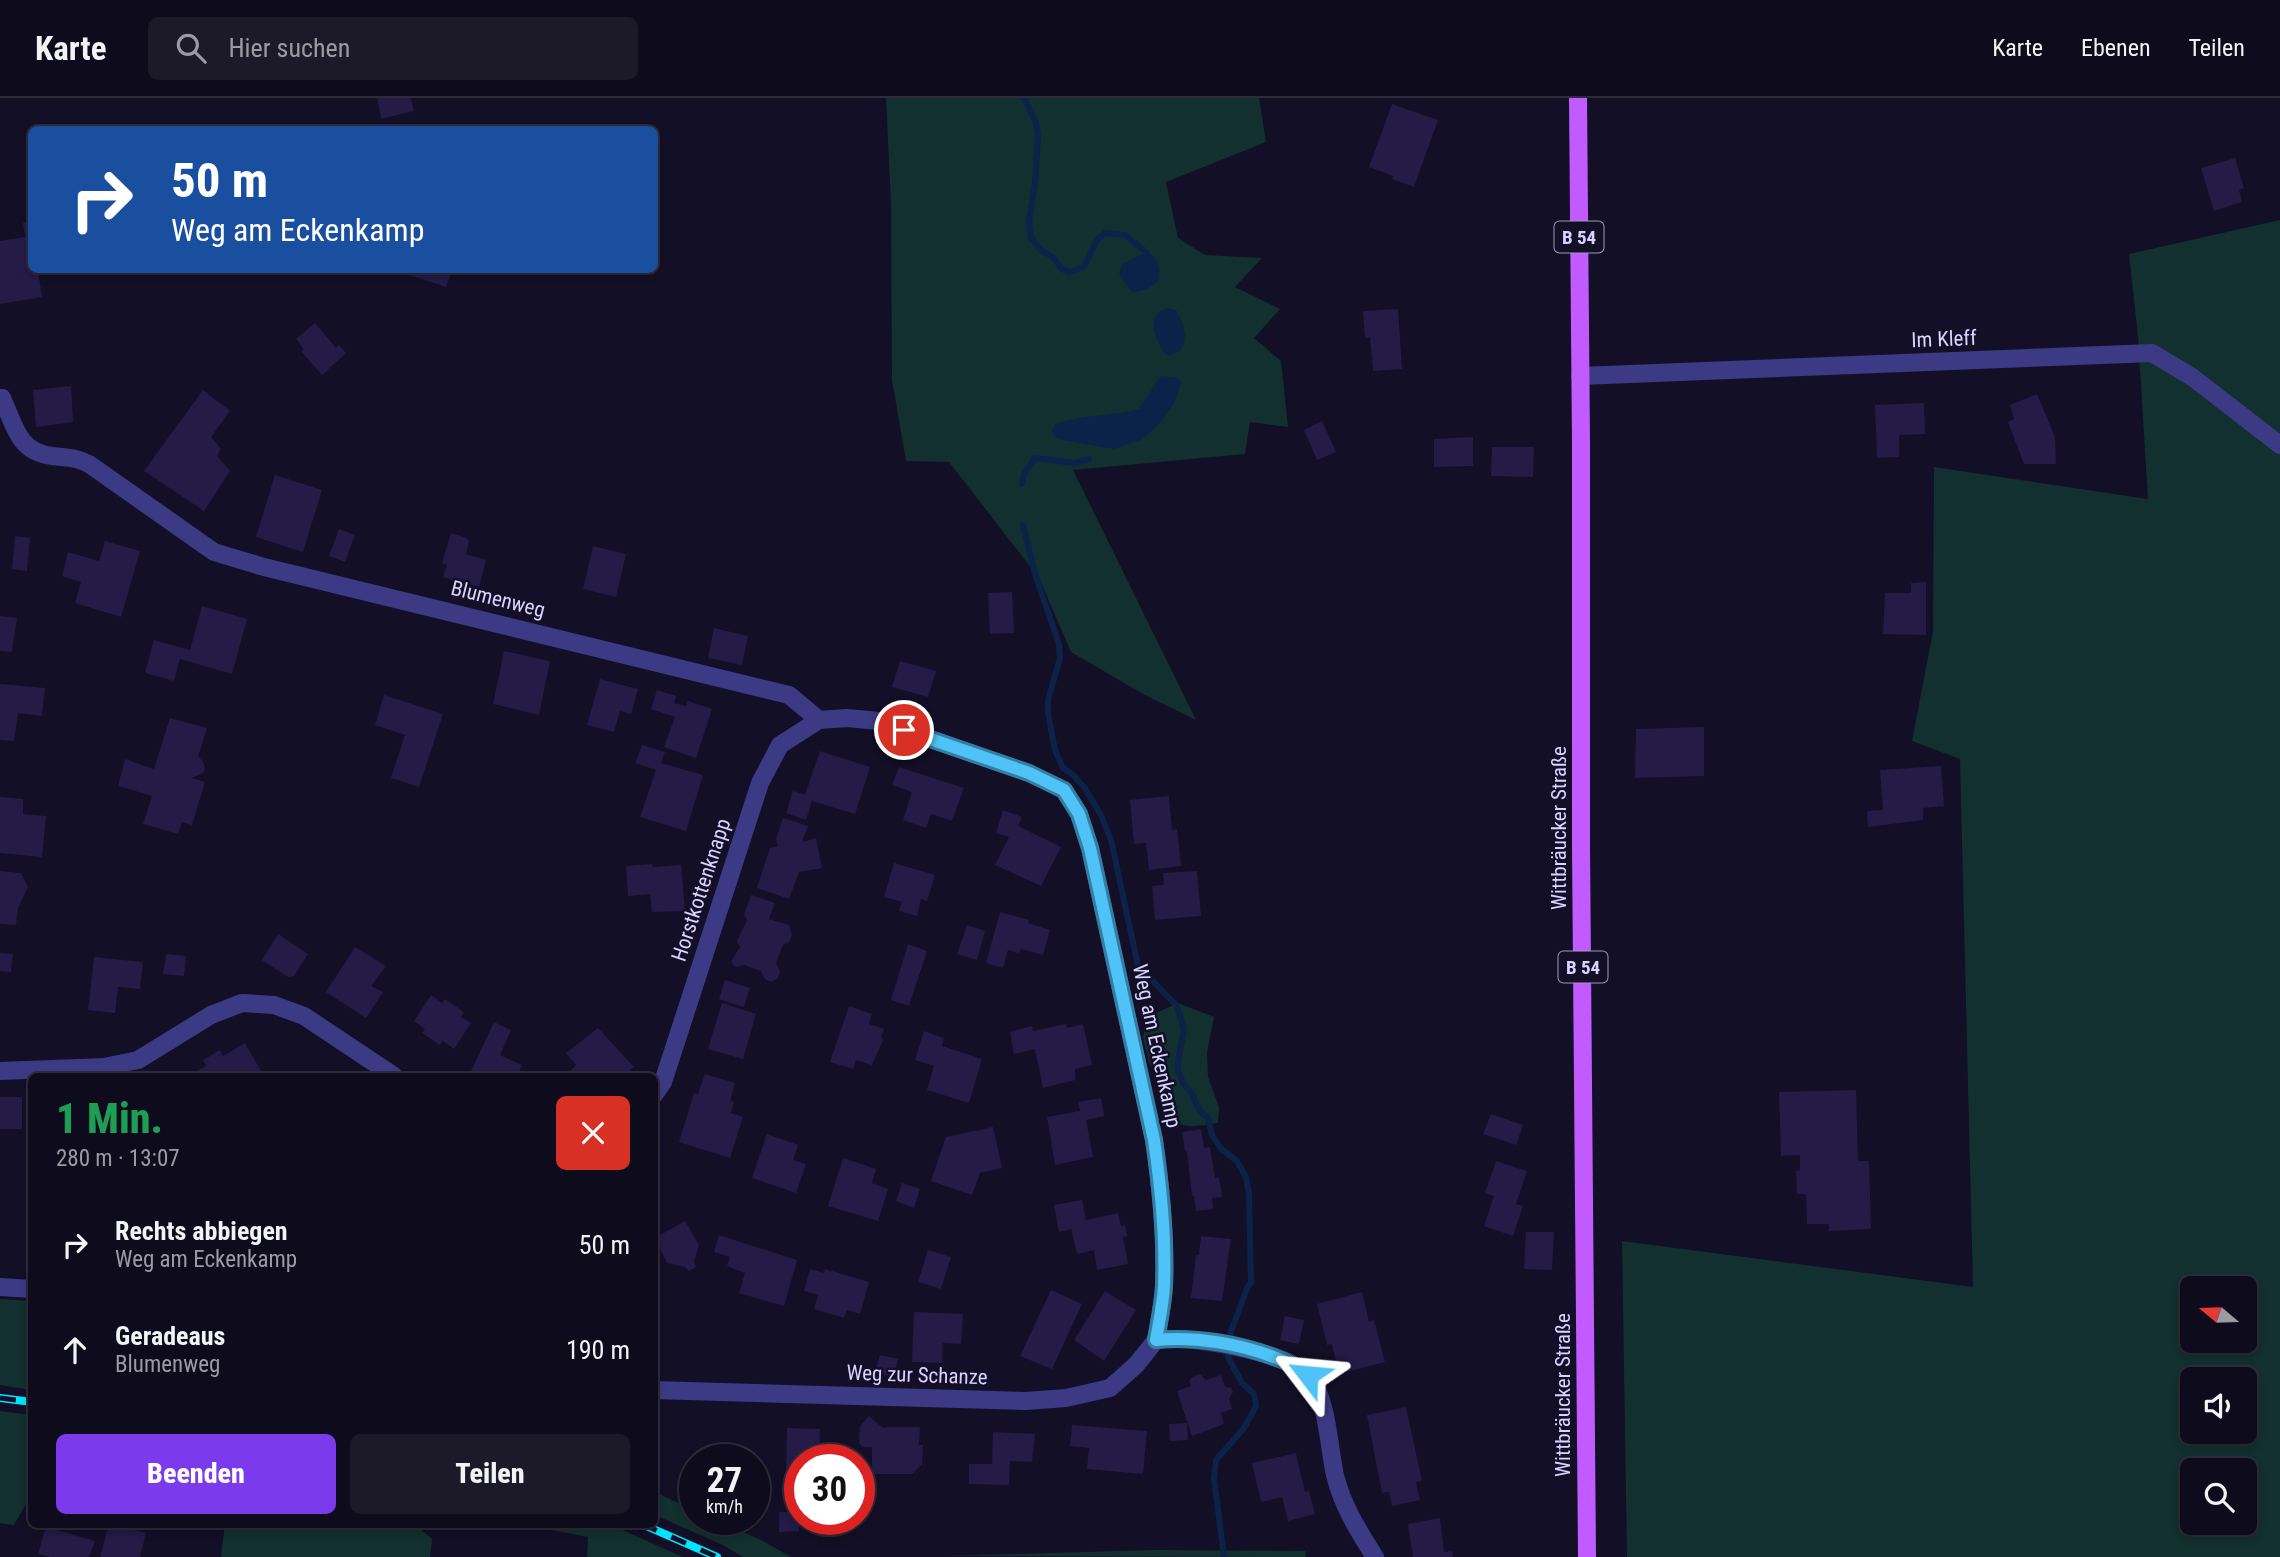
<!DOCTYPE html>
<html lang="de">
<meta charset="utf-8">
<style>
body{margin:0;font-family:"Roboto Condensed",sans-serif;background:#1c1929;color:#f1f3f6;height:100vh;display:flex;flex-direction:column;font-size:26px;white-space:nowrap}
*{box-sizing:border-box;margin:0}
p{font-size:23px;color:#9b9ba3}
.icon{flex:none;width:38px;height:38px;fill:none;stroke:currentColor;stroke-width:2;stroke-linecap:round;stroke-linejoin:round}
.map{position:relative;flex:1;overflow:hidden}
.panel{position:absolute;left:28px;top:975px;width:630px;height:455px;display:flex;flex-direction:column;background:#0e0b1c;border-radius:10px;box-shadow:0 4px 10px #0003,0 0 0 2px #2e2b3b}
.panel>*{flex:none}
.banner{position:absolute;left:28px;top:28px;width:630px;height:147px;border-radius:10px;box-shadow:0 4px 10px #0003,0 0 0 2px #2e2b3b;background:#1a4fa0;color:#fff;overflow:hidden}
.needle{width:46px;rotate:289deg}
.controls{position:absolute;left:2180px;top:1178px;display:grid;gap:14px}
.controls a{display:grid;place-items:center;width:77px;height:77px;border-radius:10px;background:#0e0b1c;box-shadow:0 4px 10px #0003,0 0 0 2px #2e2b3b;font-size:35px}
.speed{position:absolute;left:679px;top:1346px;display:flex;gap:14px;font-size:35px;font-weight:700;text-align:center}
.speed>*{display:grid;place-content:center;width:91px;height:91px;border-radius:50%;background:#0e0b1c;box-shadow:0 4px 10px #0003,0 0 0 2px #2e2b3b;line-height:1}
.speed small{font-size:18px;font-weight:400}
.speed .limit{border:10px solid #d22;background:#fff;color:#111}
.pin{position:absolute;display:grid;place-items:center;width:60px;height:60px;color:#fff;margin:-30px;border:4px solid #fff;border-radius:50%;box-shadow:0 2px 7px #0007}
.me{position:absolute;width:77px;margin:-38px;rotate:299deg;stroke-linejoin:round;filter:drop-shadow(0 0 5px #0008)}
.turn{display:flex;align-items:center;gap:24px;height:147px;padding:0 28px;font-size:32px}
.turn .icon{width:91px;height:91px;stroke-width:2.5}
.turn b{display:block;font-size:49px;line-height:60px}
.round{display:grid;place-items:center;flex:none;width:74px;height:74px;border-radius:10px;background:#1c1929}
.summary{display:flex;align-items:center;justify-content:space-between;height:119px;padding:0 28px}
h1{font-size:42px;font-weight:800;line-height:52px;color:#1e9e55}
.action{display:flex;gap:14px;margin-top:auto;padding:14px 28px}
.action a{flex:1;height:80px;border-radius:10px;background:#7c3aed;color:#fff;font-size:28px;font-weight:800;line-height:80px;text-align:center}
.action a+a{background:#1c1929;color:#f1f3f6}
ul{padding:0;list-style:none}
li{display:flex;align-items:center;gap:21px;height:105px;padding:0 28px}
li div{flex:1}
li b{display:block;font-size:26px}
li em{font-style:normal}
header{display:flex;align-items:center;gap:42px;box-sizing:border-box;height:98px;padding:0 35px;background:#0e0b1c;border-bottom:2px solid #2e2b3b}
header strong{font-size:33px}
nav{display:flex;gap:38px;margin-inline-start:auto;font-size:24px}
.search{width:490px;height:63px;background:#1c1929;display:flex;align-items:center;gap:18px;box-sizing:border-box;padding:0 24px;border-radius:10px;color:#9b9ba3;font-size:26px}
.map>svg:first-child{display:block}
.green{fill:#12302f;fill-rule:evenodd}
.water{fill:#0c2248}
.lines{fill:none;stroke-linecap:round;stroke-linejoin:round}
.stream{stroke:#0c2248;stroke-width:6}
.building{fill:#241b47}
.minor{stroke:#3d3a85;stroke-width:18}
.major{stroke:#c25bff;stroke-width:18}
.rail-casing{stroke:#00e5ff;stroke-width:8}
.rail{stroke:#130f26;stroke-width:5;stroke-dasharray:16;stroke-linecap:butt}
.route-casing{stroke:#337fa1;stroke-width:18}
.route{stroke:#4fc3f7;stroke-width:12}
.labels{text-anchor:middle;stroke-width:5;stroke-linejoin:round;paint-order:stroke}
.shield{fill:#130f26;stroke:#9e99be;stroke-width:2}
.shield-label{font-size:19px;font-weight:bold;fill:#d9d4ff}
.street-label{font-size:21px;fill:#d9d4ff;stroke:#130f26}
</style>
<header>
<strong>Karte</strong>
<div class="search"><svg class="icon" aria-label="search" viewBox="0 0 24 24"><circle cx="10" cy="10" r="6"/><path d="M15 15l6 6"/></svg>Hier suchen</div>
<nav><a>Karte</a><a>Ebenen</a><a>Teilen</a></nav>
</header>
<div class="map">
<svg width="2280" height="1459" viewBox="0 0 2280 1459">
<rect width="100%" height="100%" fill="#130f26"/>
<g class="green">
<path d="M886 0H1259L1266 44 1166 84 1178 140 1205 157 1262 160 1235 189 1280 211 1254 240 1281 263 1288 329 1250 324 1245 356 1073 372 1196 622 1143 596 1071 554 1039 480 949 364 906 363 892 282 891 105Z"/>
<path d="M2280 122V1459H1627L1622 1143 1973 1189 1960 661 1912 643 1933 533 1934 369 2148 401 2138 238 2129 156ZM2193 1190H2245V1242H2193ZM2193 1281H2245V1334H2193ZM2193 1372H2245V1424H2193Z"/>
<path d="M1178 905 1214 919 1207 954 1208 979 1219 1009 1218 1025C1203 1027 1181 1033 1170 1020L1160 980 1150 967 1143 940 1147 919Z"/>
<path d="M0 1201 31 1203V1292L0 1287Z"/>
<path d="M0 1313 31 1317V1397L14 1427 0 1425Z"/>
<path d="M654 1394 695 1412V1421H715L763 1443 791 1459H743L723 1447 655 1417Z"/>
<path d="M225 1426H414L432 1441 430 1459H221Z"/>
<path d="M521 1426H609L683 1459H587L588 1439Z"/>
<path d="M1154 1452 1305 1453 1306 1459 946 1458Z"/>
</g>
<g class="water">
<path d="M1146 154C1159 158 1160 171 1159 183L1147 191 1132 195 1119 175 1122 166Z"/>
<path d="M1167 210 1176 212C1186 227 1193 257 1166 257 1155 242 1144 218 1167 210Z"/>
<path d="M1161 278 1177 280 1182 283 1174 306 1158 327 1141 342 1114 351 1057 341 1052 334 1054 327C1080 316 1111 319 1139 311Z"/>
</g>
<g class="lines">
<g class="stream">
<path d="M1024 0 1036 25 1038 36 1035 85 1029 123 1031 140 1041 152 1053 159 1062 171 1069 174 1084 169 1097 142 1105 135 1125 137 1146 154"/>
<path d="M1022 386 1024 376 1035 360 1075 365 1089 361"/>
<path d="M1023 427 1035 476 1059 546 1060 560 1048 602V615L1055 652 1063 670 1073 677 1084 689 1101 717 1111 742 1138 868 1177 908 1184 931 1178 964V972L1183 985 1193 998 1199 1012 1208 1020 1212 1037 1221 1051 1237 1063 1246 1079 1249 1096 1251 1185 1248 1188 1231 1233 1228 1259 1242 1285 1254 1296 1256 1308 1244 1330 1216 1362 1214 1380 1224 1459"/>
</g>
</g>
<g class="building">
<path d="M377 0H411L414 13 381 21Z"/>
<path d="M1392 6 1438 22 1414 89 1392 81 1393 78 1369 69Z"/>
<path d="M2235 60 2244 90 2239 92 2242 104 2214 113 2201 70Z"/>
<path d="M32 123V172H38L42 199 0 206V143L25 139 23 125Z"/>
<path d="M408 172H452L446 189 406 176Z"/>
<path d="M1398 211 1402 271 1373 273 1370 239 1365 240 1363 213Z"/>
<path d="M315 225 336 250 339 247 346 255 322 277 301 253 304 251 296 241Z"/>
<path d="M71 288 73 324 36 329 33 292Z"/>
<path d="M203 292 230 313 211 339 221 351 217 358 230 373 204 413 144 373Z"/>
<path d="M2037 296 2055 339 2056 366H2024L2008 324 2014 321 2010 307Z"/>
<path d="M1924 305 1925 336 1899 337V359L1877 360 1875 307Z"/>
<path d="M1322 323 1336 354 1317 362 1304 332Z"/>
<path d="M1473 339V368L1434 369V341Z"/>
<path d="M1492 349H1534L1533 379 1491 378Z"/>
<path d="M275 377 322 392 303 454 256 439Z"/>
<path d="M339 431 355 437 345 464 329 458Z"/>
<path d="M451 435 467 440 469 444 466 456 486 462 479 489 443 479 447 467 442 465Z"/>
<path d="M15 438 30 440 27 473 12 471Z"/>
<path d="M105 443 140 453 121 519 75 505 81 484 62 478 68 454 99 463Z"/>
<path d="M593 448 626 456 616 499 583 491Z"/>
<path d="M1926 484V537L1883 536 1885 495H1911V485Z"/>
<path d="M1012 494 1014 535 990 536 988 495Z"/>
<path d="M202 508 247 521 232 576 180 561 174 583 145 575 154 542 190 552Z"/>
<path d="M0 518 17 520 12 554 0 553Z"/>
<path d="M714 530 748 538 742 567 708 560Z"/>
<path d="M504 553 550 563 539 617 493 606Z"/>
<path d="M900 563 936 573 928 599 892 589Z"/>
<path d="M600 581 638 591 631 616 620 613 614 634 587 627Z"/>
<path d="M0 586 45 590 42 618 18 615 14 643 0 642Z"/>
<path d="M657 592 676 598 674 605 686 608 688 603 712 611 696 660 664 649 675 619 651 611Z"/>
<path d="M384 597 443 616 419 689 391 680 405 637 375 627Z"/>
<path d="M170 620 207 630 198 659 203 663 205 670 203 675 192 680 205 684 192 727 182 724 178 736 143 726 152 698 118 688 125 661 154 671Z"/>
<path d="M1704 629V678L1635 680 1636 631Z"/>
<path d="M642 647 665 654 661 665 703 677 686 733 640 719 656 672 635 665Z"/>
<path d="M820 653 870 669 855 716 812 703 806 722 786 715 793 693 805 697Z"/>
<path d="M1941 668 1944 708 1923 710V722L1868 729 1867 713 1883 712 1880 672Z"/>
<path d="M899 669 964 690 952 723 931 716 926 730 903 722 912 694 892 687Z"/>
<path d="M1169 698 1172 732 1177 731 1181 768 1149 772 1146 745 1134 746 1130 702Z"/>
<path d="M0 699 23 701V716L46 718 42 759 0 755Z"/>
<path d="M1003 712 1022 719 1018 728 1061 749 1041 788 995 767 1009 739 996 735Z"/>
<path d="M783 720 808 728 802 744 816 740 822 770 799 774 789 801 757 790 770 750 778 748 776 741Z"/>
<path d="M894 765 935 777 927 803 921 801 917 818 899 813 902 804 884 799Z"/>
<path d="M652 766 653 769 681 767 685 813 652 814 650 796 628 798 626 768Z"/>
<path d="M0 773 21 775 28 789 18 810 16 827 0 826Z"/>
<path d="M1197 773 1201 818 1155 822 1152 788 1164 787 1163 775Z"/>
<path d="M751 797 775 805 769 821 789 827 792 837 789 844 783 847 776 865 780 873 778 880 771 884 765 881 761 873 744 867 738 869 734 868 731 863 740 849 737 843 747 822 744 817Z"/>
<path d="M1000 814 1029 822 1028 825 1050 832 1043 857 1021 851 1019 855 1008 852 1003 870 986 865Z"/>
<path d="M967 827 985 833 977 862 957 856Z"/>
<path d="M278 836 308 856 294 878 288 879 262 862Z"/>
<path d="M908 846 927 853 909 908 891 902Z"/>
<path d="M355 849 386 868 371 888 383 894 366 920 326 894Z"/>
<path d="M0 855 13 856 11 874 0 873Z"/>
<path d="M166 856 186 858 184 878 163 876Z"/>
<path d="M94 859 143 864 140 891 118 889 115 915 88 912Z"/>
<path d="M725 882 750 890 744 909 719 901Z"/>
<path d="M431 897 442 905 445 901 464 914 461 919 471 925 454 951 443 943 440 947 422 935 425 931 414 923Z"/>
<path d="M722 905 756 916 743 961 708 951Z"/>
<path d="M849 908 872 916 869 926 884 931 881 939 883 942 872 967 856 962 853 971 830 964Z"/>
<path d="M494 924 511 932 500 957 522 967 517 978H482L471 973Z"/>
<path d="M1066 926 1067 930 1083 926 1092 967 1075 971V982L1043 990 1035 951 1014 956 1010 934 1032 928 1033 933Z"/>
<path d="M598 930 634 969 624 978H565L576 967 566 955Z"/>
<path d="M924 933 944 940 942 948 982 961 969 1005 927 992 934 968 915 962Z"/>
<path d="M245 945 264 978H192L191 976 206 968 203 962 220 952 223 958Z"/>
<path d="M705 976 735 985 730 1003 734 1004 731 1015 743 1019 730 1060 679 1044 694 995 698 996Z"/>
<path d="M1856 992 1858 1063H1869L1871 1131 1829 1133V1126H1807L1806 1096H1797L1796 1073 1800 1072V1057L1781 1058 1779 994Z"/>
<rect x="0" y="999" width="22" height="32"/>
<path d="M1101 1000 1104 1018 1086 1022 1093 1059 1055 1067 1047 1019 1080 1013 1078 1004Z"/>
<path d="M1491 1016 1523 1027 1516 1047 1483 1036Z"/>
<path d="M993 1029 1002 1070 980 1075 972 1097 931 1083 946 1039Z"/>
<path d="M1201 1031 1204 1050 1210 1049 1215 1080 1219 1079 1222 1099 1212 1100 1213 1111 1196 1113 1194 1098H1192L1187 1053H1185L1182 1034Z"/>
<path d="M767 1036 798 1047 793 1062 806 1066 796 1095 752 1080Z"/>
<path d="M843 1060 876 1071 872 1085 888 1091 878 1123 828 1108Z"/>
<path d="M1496 1063 1527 1073 1516 1106 1523 1108 1513 1138 1484 1128 1494 1098 1485 1095Z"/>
<path d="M902 1085 920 1091 914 1110 896 1103Z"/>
<path d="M1082 1102 1086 1122 1118 1115 1121 1128 1125 1127 1127 1138 1123 1139 1128 1166 1097 1172 1094 1152 1077 1156 1071 1131 1059 1134 1054 1107Z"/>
<path d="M685 1123 699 1147 694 1163 696 1169 689 1173 685 1169 667 1165 655 1140Z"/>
<path d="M1526 1134H1554L1552 1172 1524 1171Z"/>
<path d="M719 1137 797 1162 784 1208 739 1195 745 1175 727 1168 730 1159 714 1154Z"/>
<path d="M1201 1138 1231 1141 1222 1203 1191 1200 1196 1157H1199Z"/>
<path d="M928 1152 951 1159 941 1191 918 1184Z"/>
<path d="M810 1171 824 1175 825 1171 869 1184 860 1216 847 1212 844 1220 814 1211 818 1197 804 1193Z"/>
<path d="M1051 1192 1082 1206 1052 1271 1020 1258Z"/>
<path d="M1105 1193 1136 1212 1104 1263 1074 1242Z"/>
<path d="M1362 1194 1369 1224 1374 1222 1385 1264 1339 1276 1332 1246 1327 1247 1317 1206Z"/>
<path d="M914 1214 963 1216 961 1246 943 1245 942 1265 912 1264Z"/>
<path d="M1285 1218 1304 1222 1299 1246 1280 1242Z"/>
<path d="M880 1257 898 1261 894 1279 875 1274Z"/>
<path d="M1200 1276 1206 1282 1221 1277 1225 1289 1231 1290 1233 1294 1229 1301 1232 1311 1221 1315 1224 1326 1192 1338 1177 1293 1191 1288 1189 1283 1192 1279Z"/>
<path d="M1406 1309 1422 1383 1416 1384 1420 1402 1392 1408 1389 1394 1382 1395 1367 1317Z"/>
<path d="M869 1318 884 1331 886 1329H920L919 1347H923L922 1366 912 1376H872V1349H863L859 1345 860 1328Z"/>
<path d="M1187 1325 1188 1342 1170 1343 1169 1326Z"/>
<path d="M1072 1327 1147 1333 1143 1376 1087 1371 1089 1350 1070 1348Z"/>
<path d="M787 1330 820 1331 819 1362H800V1372H786Z"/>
<path d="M993 1334 1035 1336 1032 1364 1010 1363 1009 1387 969 1386V1366H992Z"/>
<path d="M1296 1355 1305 1394 1309 1393 1315 1416 1288 1423 1282 1399 1261 1404 1252 1365Z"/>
<path d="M779 1414H799V1433L779 1434Z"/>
<path d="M1440 1420 1444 1454 1452 1453 1453 1459H1413L1408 1426Z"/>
<path d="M109 1426 146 1435 140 1459H100Z"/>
<path d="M46 1429 95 1443 89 1459H50L38 1456Z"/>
</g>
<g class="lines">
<g class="minor">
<path d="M1580 278 2152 255 2192 279 2280 347"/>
<path d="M0 300H2C15 328 18 354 52 358 68 360 75 359 89 366L214 454 264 469 789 597 819 622 847 620 879 623 1029 675 1064 692 1079 716 1090 750 1154 1042C1161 1090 1166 1139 1164 1188 1163 1206 1159 1224 1156 1242"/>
<path d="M0 973 104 969 138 962 211 917 242 905 274 907 304 918 394 978"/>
<path d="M654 997 663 984 760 685 780 647 819 622"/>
<path d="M0 1189 32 1191"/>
<path d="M1156 1242C1185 1239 1213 1244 1241 1250 1263 1255 1288 1261 1306 1275 1327 1293 1329 1352 1335 1377 1342 1407 1359 1434 1375 1459"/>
<path d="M654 1292 1026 1303 1066 1300 1110 1290 1136 1267 1156 1242"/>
</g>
<path class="major" d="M1578 0 1581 345V749L1587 1459"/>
<defs>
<g id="rail">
<path d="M0 1300 32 1304"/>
<path d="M642 1426 717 1459"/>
</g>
</defs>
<use href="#rail" class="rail-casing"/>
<use href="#rail" class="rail"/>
</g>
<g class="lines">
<defs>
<path id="route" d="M904 632 1029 675 1064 692 1079 716 1090 750 1154 1042C1161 1090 1166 1139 1164 1188 1163 1206 1159 1224 1156 1242 1196 1238 1242 1246 1279 1261 1289 1264 1299 1271 1308 1277"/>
</defs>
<use href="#route" class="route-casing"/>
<use href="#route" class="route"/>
</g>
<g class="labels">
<g class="shield">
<rect x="1554.5" y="123.5" width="49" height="31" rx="5"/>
<rect x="1558.5" y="853.5" width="49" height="31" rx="5"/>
</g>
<g class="shield-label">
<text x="1579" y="146">B 54</text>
<text x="1583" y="876">B 54</text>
</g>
<g class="street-label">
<text transform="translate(1944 241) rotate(-2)" y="7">Im Kleff</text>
<text transform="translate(498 501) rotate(14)" y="7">Blumenweg</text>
<text transform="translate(1559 730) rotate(-90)" y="7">Wittbräucker Straße</text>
<text transform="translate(701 792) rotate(-72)" y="7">Horstkottenknapp</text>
<text transform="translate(1157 948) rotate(78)" y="7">Weg am Eckenkamp</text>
<text transform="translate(917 1277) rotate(2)" y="7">Weg zur Schanze</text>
<text transform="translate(1563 1297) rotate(-90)" y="7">Wittbräucker Straße</text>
</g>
</g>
</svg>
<div class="controls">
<a><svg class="needle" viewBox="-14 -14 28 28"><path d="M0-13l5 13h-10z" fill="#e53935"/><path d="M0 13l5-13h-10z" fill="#9b9ba3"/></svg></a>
<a><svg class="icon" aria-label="sound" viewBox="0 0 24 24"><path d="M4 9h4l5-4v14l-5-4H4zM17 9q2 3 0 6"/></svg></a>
<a><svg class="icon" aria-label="search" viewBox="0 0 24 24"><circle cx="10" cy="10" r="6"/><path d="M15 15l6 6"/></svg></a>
</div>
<div class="speed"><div>27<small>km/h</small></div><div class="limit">30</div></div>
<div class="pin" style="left:904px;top:632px;background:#d93025"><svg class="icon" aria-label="arrive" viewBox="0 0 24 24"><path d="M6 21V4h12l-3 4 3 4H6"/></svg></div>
<svg class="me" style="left:1308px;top:1277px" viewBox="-20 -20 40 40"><path d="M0-17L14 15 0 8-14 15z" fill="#4fc3f7" stroke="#fff" stroke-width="4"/></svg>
<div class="banner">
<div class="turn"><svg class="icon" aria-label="right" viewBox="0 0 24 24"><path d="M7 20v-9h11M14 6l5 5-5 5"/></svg><div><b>50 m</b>Weg am Eckenkamp</div></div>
</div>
<section class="panel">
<div class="summary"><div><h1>1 Min.</h1><p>280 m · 13:07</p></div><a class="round" style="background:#d93025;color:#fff"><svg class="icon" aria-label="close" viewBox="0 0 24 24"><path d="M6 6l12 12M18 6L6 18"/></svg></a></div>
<ul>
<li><svg class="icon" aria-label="right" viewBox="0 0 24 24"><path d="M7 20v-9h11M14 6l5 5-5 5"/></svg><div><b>Rechts abbiegen</b><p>Weg am Eckenkamp</p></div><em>50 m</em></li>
<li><svg class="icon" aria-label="ahead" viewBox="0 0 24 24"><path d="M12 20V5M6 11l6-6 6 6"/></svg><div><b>Geradeaus</b><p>Blumenweg</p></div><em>190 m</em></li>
</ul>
<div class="action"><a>Beenden</a><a>Teilen</a></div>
</section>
</div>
